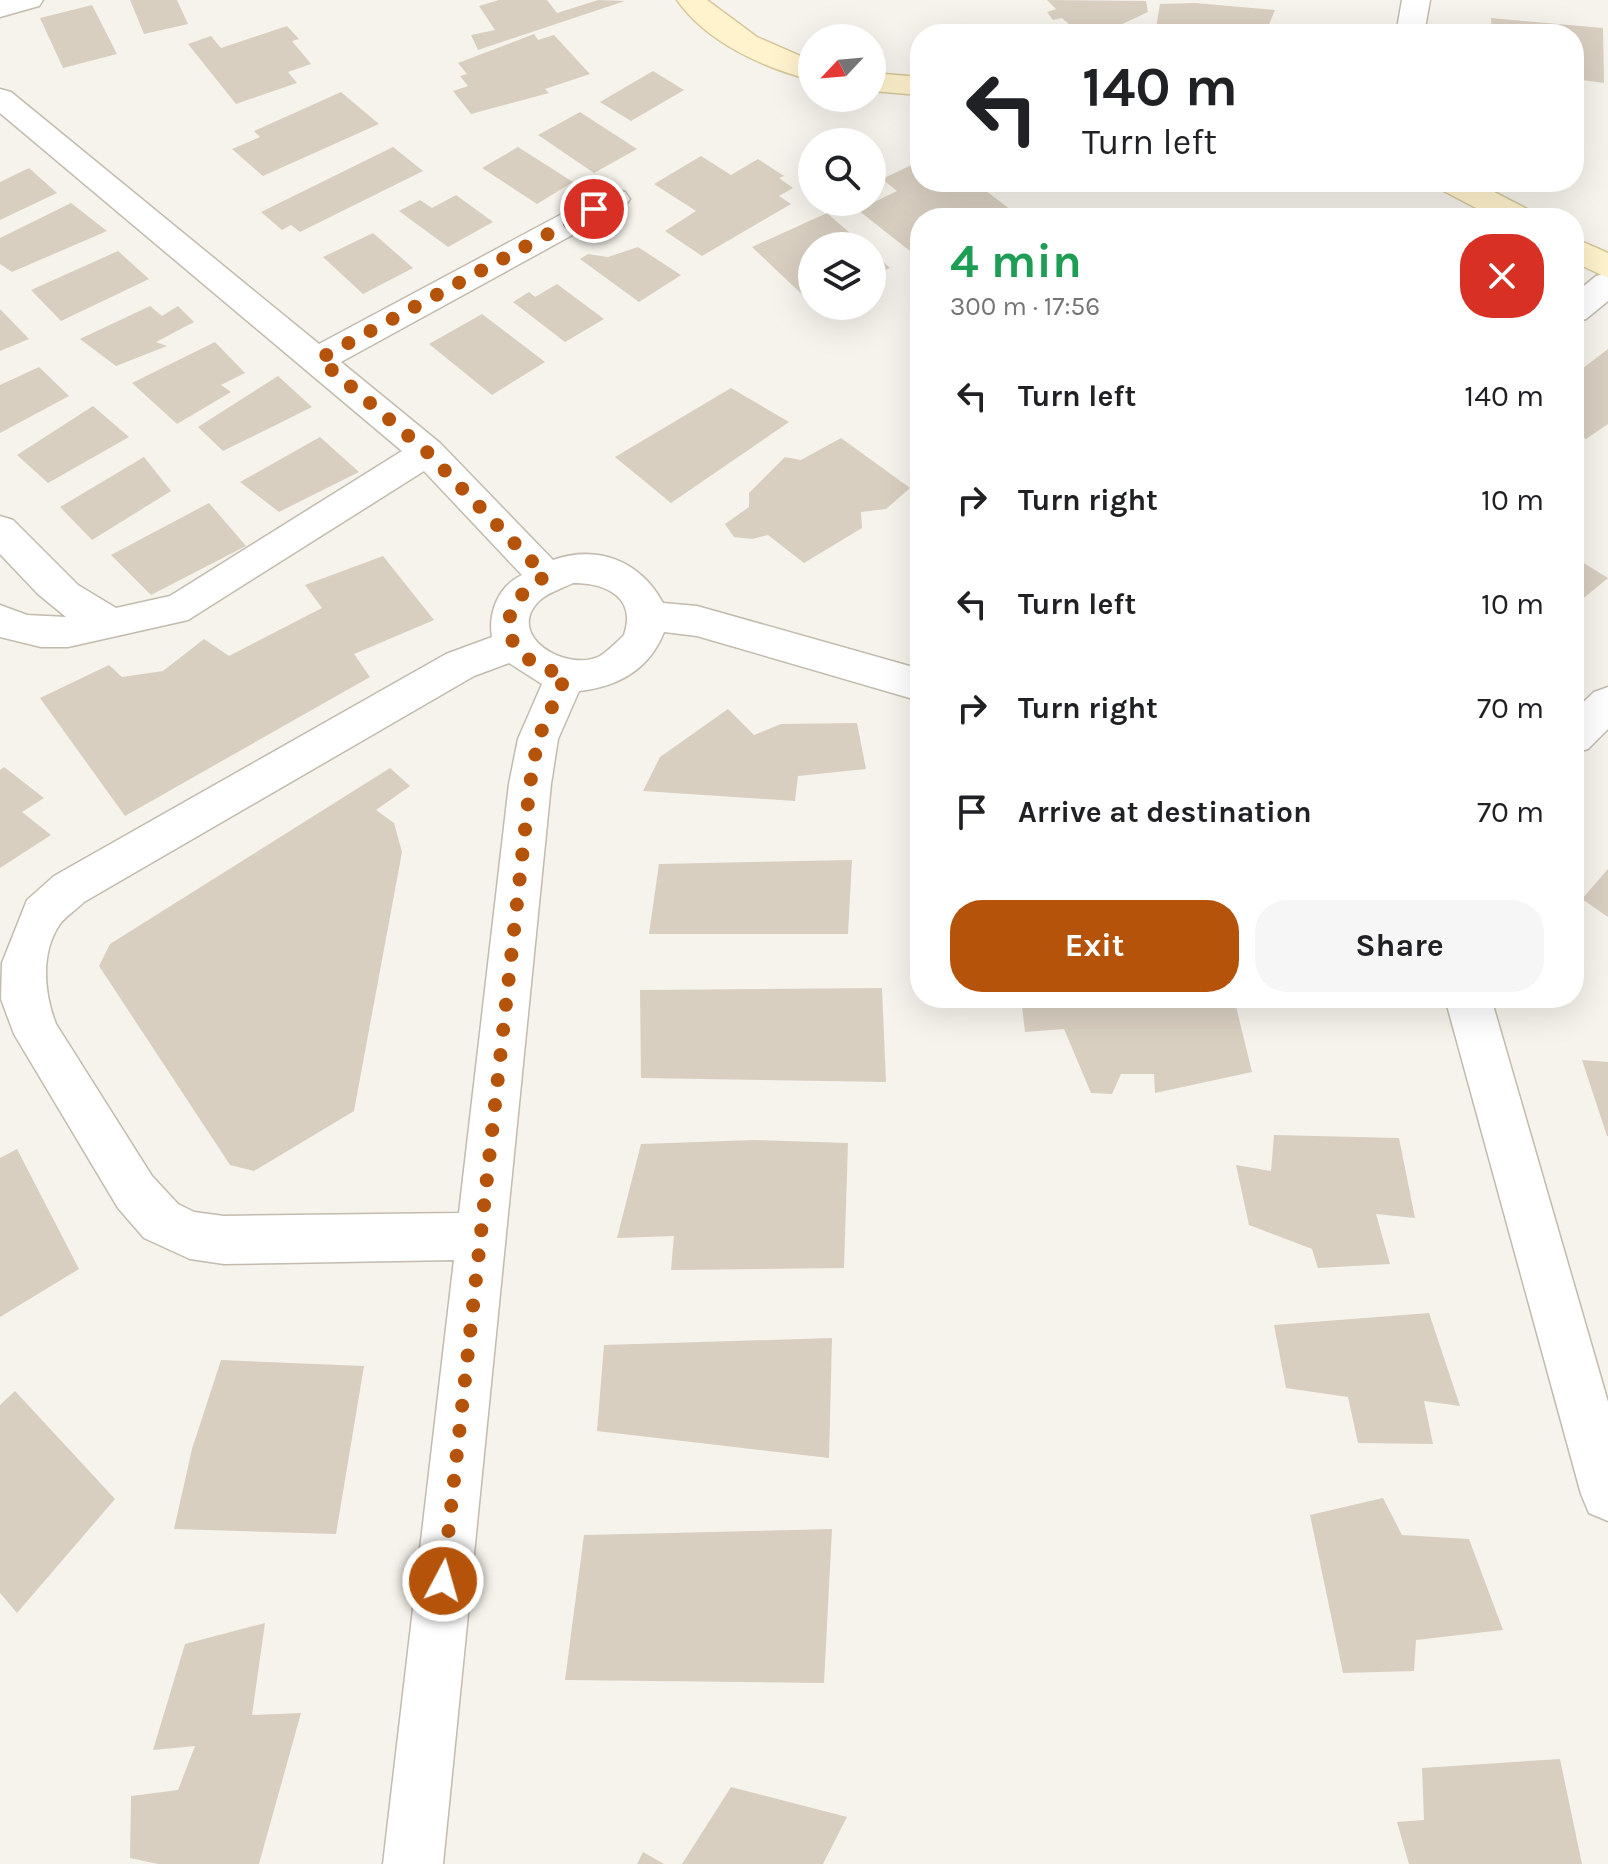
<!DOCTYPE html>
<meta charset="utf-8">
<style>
body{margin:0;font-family:Karla,sans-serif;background:#f6f6f6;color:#202124;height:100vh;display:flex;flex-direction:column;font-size:30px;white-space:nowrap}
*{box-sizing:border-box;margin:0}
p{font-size:26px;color:#757577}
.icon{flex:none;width:44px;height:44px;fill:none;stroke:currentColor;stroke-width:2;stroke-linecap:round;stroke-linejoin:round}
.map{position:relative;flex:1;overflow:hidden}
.details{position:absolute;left:910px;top:208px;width:674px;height:800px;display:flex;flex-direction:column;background:#fff;border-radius:32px;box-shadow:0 8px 32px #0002}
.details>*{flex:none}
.banner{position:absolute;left:910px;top:24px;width:674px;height:168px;border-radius:32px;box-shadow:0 8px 32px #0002;background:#fff;color:#202124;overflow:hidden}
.needle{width:52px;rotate:244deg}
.fabs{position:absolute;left:798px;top:24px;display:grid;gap:16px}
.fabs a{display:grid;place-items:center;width:88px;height:88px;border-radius:50%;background:#fff;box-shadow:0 8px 32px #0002;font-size:40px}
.pin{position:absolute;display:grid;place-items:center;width:68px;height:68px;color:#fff;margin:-34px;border:4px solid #fff;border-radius:50%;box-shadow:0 2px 8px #0007}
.me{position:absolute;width:88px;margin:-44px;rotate:6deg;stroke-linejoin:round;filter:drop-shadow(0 0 6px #0008)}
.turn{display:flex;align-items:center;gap:28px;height:168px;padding:0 40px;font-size:36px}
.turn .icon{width:104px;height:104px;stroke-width:2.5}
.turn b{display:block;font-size:56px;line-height:68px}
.round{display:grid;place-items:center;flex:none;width:84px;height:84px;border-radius:32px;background:#f6f6f6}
.head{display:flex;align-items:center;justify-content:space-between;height:136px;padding:0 40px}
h1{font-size:48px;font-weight:700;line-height:60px;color:#1e9e55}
.cta{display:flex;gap:16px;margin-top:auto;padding:16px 40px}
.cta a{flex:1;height:92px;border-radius:32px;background:#b45309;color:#fff;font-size:32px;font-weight:700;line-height:92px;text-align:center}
.cta a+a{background:#f6f6f6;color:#202124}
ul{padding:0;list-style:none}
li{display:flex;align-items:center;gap:24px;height:104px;padding:0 40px}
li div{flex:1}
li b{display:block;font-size:30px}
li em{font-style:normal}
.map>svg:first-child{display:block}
.building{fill:#d8cfc1}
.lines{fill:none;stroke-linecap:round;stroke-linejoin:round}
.street-casing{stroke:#c2bbae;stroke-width:3}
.secondary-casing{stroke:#d6c79b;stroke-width:3}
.street{fill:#fff;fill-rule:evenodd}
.secondary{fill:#fff3cd;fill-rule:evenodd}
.route{stroke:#b45309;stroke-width:14;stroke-dasharray:0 25.2}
</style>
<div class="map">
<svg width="1608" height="1864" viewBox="0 0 1608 1864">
<rect width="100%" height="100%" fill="#f6f3ec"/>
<g class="building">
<path d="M130 0H177L188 24 144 34Z"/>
<path d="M499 0H547L557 13 598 0 625 1 478 50 471 35 495 30 479 6Z"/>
<path d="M1047 0 1146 1 1148 12 1101 34H1080L1062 18 1053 20 1047 12 1056 9Z"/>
<path d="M1195 3 1275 10 1265 34H1155L1160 4Z"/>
<path d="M92 5 117 54 63 68 40 18Z"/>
<path d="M1491 18 1603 28 1604 83 1574 79V34H1492Z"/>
<path d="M287 26 299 39 292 41 311 64 288 72 297 83 236 104 188 44 211 36 221 48Z"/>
<path d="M534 34 538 40 554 35 590 74 545 89 549 93 471 114 453 91 468 86 460 76 467 74 458 63Z"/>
<path d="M653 71 684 90 631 121 600 102Z"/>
<path d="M341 92 379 124 263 176 232 149 260 137 254 131Z"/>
<path d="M580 112 637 149 594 173 538 135Z"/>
<path d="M393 147 423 171 300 232 291 225 282 230 261 212Z"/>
<path d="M518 147 573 182 537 204 482 168Z"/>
<path d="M701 156 731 175 758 159 784 176 779 178 793 188 779 196 791 204 702 256 665 231 696 211 654 184Z"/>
<path d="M920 161V182H974L1022 218H920V259L858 210 897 191 882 179Z"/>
<path d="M29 168 57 193 0 220V182Z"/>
<path d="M456 195 493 222 448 247 399 211 420 200 432 208Z"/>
<path d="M71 203 107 231 12 272 0 264V238Z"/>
<path d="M827 213 865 246H812L809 301 752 247Z"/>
<path d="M373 233 413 268 363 294 323 257Z"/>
<path d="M638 247 681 275 639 302 580 259 588 254 608 257Z"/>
<path d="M118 251 149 279 61 321 31 290Z"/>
<path d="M872 252 890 268 872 276Z"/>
<path d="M557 284 604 319 565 342 513 302 529 292 535 297Z"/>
<path d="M150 306 162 316 178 306 194 322 156 342 167 346 116 366 80 339Z"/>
<path d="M0 309 29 339 0 351Z"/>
<path d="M482 314 545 362 492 395 429 344Z"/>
<path d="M215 342 245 373 221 385 231 392 177 424 132 383Z"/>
<path d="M1608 349V424L1586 439 1574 431V375Z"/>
<path d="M39 367 69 396 0 433V385Z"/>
<path d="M278 376 312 407 223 451 198 427Z"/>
<path d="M731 388 789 422 671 503 615 457Z"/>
<path d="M93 406 129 437 48 483 17 455Z"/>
<path d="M320 437 359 472 279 512 240 482Z"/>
<path d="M841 438 910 488 886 509 861 512 862 528 804 563 768 535 752 539 734 537 725 524 749 507V493L785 457 801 460Z"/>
<path d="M144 457 171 491 92 540 60 507Z"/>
<path d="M209 503 246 546 151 595 111 555Z"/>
<path d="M383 556 434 620 354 654 370 677 125 816 40 698 109 665 122 677 163 671 204 639 229 656 322 608 305 585Z"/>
<path d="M1574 557 1608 578 1574 606Z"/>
<path d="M728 709 754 735 781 724 857 723 866 769 798 776 795 801 643 791 660 757Z"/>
<path d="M4 767 44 798 22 812 51 835 0 868V770Z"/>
<path d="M390 768 410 786 376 810 394 823 402 852 354 1111 254 1171 230 1165 99 966 110 944Z"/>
<path d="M852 860 848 934H649L659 864Z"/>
<path d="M1608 869V917L1582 899Z"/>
<path d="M882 988 886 1082 641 1078 640 990Z"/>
<path d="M1021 998H1234L1252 1072 1155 1093 1154 1074H1121L1112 1094 1091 1093 1064 1029 1025 1032Z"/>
<path d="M1582 1060 1608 1062V1136H1607Z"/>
<path d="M1274 1135 1399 1138 1415 1218 1376 1214 1390 1264 1318 1268 1312 1249 1249 1225 1236 1165 1271 1171Z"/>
<path d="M754 1140 848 1143 844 1268 671 1270 674 1236 617 1238 641 1144Z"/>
<path d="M17 1149 79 1269 0 1317V1158Z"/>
<path d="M1429 1313 1460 1406 1424 1401 1433 1444 1358 1443 1348 1397 1286 1388 1274 1325Z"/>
<path d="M832 1338 829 1458 597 1431 604 1345Z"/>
<path d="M221 1360 364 1366 336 1534 174 1529 192 1449Z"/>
<path d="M15 1391 115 1499 17 1613 0 1593V1405Z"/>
<path d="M1383 1498 1402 1535 1469 1539 1503 1630 1416 1640 1414 1671 1343 1673 1310 1515Z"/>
<path d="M832 1529 824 1683 565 1680 584 1535Z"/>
<path d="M265 1623 252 1715 301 1713 259 1864H158L130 1858 131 1796 178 1790 195 1746 153 1750 185 1644Z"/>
<path d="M1560 1759 1582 1864H1409L1397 1822 1424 1820 1422 1768Z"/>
<path d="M731 1787 847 1817 823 1864H682Z"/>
<path d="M643 1852 664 1864H637Z"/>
</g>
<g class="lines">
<defs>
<g id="street">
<path d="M0 0H43L39 6 0 17Z"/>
<path d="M1402 0H1430L1424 34H1396Z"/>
<path d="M0 89 11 92 319 344 603 192 614 189 625 192 630 199 625 206 341 362 440 443 553 560C599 544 641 562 663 603L697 606 920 669V701L697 636 664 632C649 670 617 687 579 691L558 739 551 784 443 1864H383L454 1260 224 1264 190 1259 144 1238 118 1208 14 1034 1 999 2 963 27 900 54 876 446 654 492 637C488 613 498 586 522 575L424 471 188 620 68 647H41L0 637V605L27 615 66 617 38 594 0 554V516L13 520 78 585 116 608 170 596 402 451 0 113ZM573 583C606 583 637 597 624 635 617 642 608 651 600 656 567 673 504 636 539 601 547 593 563 588 573 583ZM509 663 542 684 518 739 509 784 459 1213 224 1216 194 1212 178 1204 152 1176 56 1024C44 993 40 953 60 924 66 916 77 909 84 902L474 676Z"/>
<path d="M1608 273V301L1586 319 1574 322V294L1596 276Z"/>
<path d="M1608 687V729L1588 749 1574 753V711L1594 692Z"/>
<path d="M1445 998H1491L1608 1402V1521L1589 1513 1581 1494Z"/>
</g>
<g id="secondary">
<path d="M677 0H707L757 37 812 61V80C764 68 706 42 677 0Z"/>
<path d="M872 73 920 77V95L872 91Z"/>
<path d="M1435 182H1475L1531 211 1536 218H1495L1440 189Z"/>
<path d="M1574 238 1608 253V278L1574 262Z"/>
</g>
</defs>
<use href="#street" class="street-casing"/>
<use href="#secondary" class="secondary-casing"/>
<use href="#street" class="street"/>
<use href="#secondary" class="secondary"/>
</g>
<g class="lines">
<path class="route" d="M443 1581 530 784 538 739 566 675C503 661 486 611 546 576L427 452 319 359 594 209"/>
</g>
</svg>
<div class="fabs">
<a><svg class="needle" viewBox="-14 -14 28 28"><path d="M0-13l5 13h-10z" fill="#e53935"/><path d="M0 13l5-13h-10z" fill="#757577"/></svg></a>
<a><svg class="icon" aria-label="search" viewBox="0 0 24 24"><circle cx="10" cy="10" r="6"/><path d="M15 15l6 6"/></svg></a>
<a><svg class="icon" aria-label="layers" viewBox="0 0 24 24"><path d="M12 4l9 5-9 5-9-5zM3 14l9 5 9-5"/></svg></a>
</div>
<div class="pin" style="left:594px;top:209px;background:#d93025"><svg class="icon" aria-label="arrive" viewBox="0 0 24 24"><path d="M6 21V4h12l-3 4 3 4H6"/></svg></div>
<svg class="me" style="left:443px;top:1581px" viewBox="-20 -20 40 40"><circle r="17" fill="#b45309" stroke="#fff" stroke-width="3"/><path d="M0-11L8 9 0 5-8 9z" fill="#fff"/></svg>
<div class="banner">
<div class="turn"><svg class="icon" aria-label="left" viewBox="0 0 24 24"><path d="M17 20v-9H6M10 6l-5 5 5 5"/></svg><div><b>140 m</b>Turn left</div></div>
</div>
<section class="details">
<div class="head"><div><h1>4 min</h1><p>300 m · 17:56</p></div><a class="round" style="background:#d93025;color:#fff"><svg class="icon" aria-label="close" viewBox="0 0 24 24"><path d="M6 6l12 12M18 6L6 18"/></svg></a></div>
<ul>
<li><svg class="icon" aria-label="left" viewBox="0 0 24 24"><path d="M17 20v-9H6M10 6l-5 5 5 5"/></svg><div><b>Turn left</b></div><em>140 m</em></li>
<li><svg class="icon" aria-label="right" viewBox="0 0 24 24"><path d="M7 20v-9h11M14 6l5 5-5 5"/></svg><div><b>Turn right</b></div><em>10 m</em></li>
<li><svg class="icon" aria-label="left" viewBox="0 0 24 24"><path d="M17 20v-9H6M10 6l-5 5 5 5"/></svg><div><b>Turn left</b></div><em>10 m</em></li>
<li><svg class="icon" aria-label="right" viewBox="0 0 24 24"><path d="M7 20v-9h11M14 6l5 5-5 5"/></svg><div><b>Turn right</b></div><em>70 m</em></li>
<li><svg class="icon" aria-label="arrive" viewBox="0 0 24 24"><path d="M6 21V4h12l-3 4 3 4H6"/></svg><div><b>Arrive at destination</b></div><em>70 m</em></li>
</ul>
<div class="cta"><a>Exit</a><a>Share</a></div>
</section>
</div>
